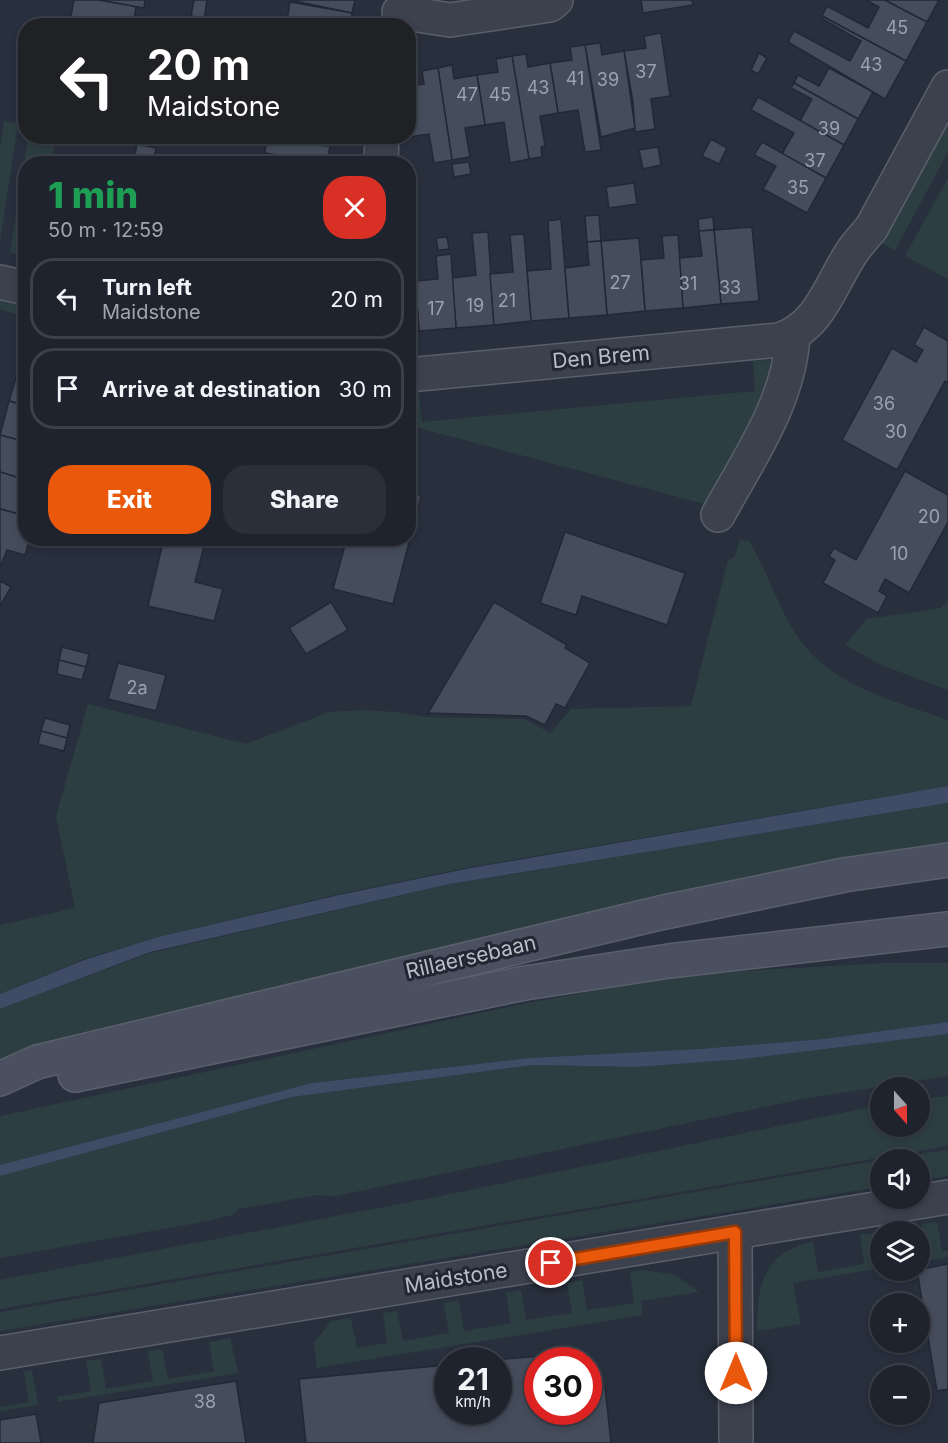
<!DOCTYPE html>
<meta charset="utf-8">
<style>
body{margin:0;font-family:Inter,sans-serif;background:#2b2f3a;color:#f1f3f6;height:100vh;display:flex;flex-direction:column;font-size:22px;white-space:nowrap}
*{box-sizing:border-box;margin:0}
p{font-size:20px;color:#a1a4aa}
.icon{flex:none;width:33px;height:33px;fill:none;stroke:currentColor;stroke-width:2;stroke-linecap:round;stroke-linejoin:round}
.map{position:relative;flex:1;overflow:hidden}
.details{position:absolute;left:18px;top:156px;width:398px;height:390px;display:flex;flex-direction:column;background:#1e232e;border-radius:24px;box-shadow:0 3px 9px #0003,0 0 0 2px #3c404a}
.details>*{flex:none}
.hud{position:absolute;left:18px;top:18px;width:398px;height:126px;border-radius:24px;box-shadow:0 3px 9px #0003,0 0 0 2px #3c404a;background:#202124;color:#fff;overflow:hidden}
.needle{width:39px;rotate:159deg}
.buttons{position:absolute;left:870px;top:1077px;display:grid;gap:12px}
.buttons a{display:grid;place-items:center;width:60px;height:60px;border-radius:50%;background:#1e232e;box-shadow:0 3px 9px #0003,0 0 0 2px #3c404a;font-size:30px}
.speed{position:absolute;left:434px;top:1347px;display:flex;gap:12px;font-size:30px;font-weight:700;text-align:center}
.speed>*{display:grid;place-content:center;width:78px;height:78px;border-radius:50%;background:#1e232e;box-shadow:0 3px 9px #0003,0 0 0 2px #3c404a;line-height:1}
.speed small{font-size:15px;font-weight:400}
.speed .limit{border:9px solid #d22;background:#fff;color:#111}
.pin{position:absolute;display:grid;place-items:center;width:51px;height:51px;color:#fff;margin:-26px;border:3px solid #fff;border-radius:50%;box-shadow:0 2px 6px #0007}
.me{position:absolute;width:66px;margin:-33px;rotate:0deg;stroke-linejoin:round;filter:drop-shadow(0 0 4px #0008)}
.turn{display:flex;align-items:center;gap:21px;height:126px;padding:0 30px;font-size:27px}
.turn .icon{width:78px;height:78px;stroke-width:2.5}
.turn b{display:block;font-size:42px;line-height:51px}
.round{display:grid;place-items:center;flex:none;width:63px;height:63px;border-radius:24px;background:#2b2f3a}
.head{display:flex;align-items:center;justify-content:space-between;height:102px;padding:0 30px}
h1{font-size:36px;font-weight:800;line-height:45px;color:#1e9e55}
.cta{display:flex;gap:12px;margin-top:auto;padding:12px 30px}
.cta a{flex:1;height:69px;border-radius:24px;background:#ea580c;color:#fff;font-size:24px;font-weight:800;line-height:69px;text-align:center}
.cta a+a{background:#2b2f3a;color:#f1f3f6}
ul{padding:0;list-style:none}
li{display:flex;align-items:center;gap:18px;height:81px;margin:0 12px 9px;padding:0 18px;border:3px solid #3c404a;border-radius:24px}
li div{flex:1}
li b{display:block;font-size:22px}
li em{font-style:normal}
.map>svg:first-child{display:block}
.green{fill:#2d3e42}
.water{fill:#404b65}
.building{fill:#454d5c;stroke:#232835;stroke-width:1.5}
.lines{fill:none;stroke-linecap:round;stroke-linejoin:round}
.street-casing{stroke:#5a5f6b;stroke-width:36}
.secondary-casing{stroke:#5a5f6b;stroke-width:36}
.street{stroke:#3c414e;stroke-width:33}
.secondary{stroke:#4a5060;stroke-width:33}
.route-casing{stroke:#983908;stroke-width:15}
.route{stroke:#ea580c;stroke-width:10}
.labels{text-anchor:middle;stroke-width:6;stroke-linejoin:round;paint-order:stroke}
.number-label{font-size:18px;fill:#9ba1ad}
.street-label{font-size:21px;fill:#b8bdc8;stroke:#212633}
</style>
<div class="map">
<svg width="948" height="1443" viewBox="0 0 948 1443">
<rect width="100%" height="100%" fill="#282f3d"/>
<g class="green">
<path d="M948 110V152L895 250 877 241Z"/>
<path d="M4 121 18 123 0 241V147Z"/>
<path d="M28 137H57L50 163 26 164 25 257 10 252Z"/>
<path d="M948 178V279L905 256Z"/>
<path d="M0 298 25 304V317L0 309Z"/>
<path d="M770 360 774 391 712 506 408 425V392L419 391 422 422 755 391 753 361Z"/>
<path d="M740 540 749 541C769 573 778 610 800 640 834 687 895 701 948 720V786L471 867 339 894 158 937 84 959 0 994V925L75 908 56 816 88 704 246 744 329 712 362 710 396 712 424 717 525 719 550 733 571 709 691 706 728 560 734 558Z"/>
<path d="M948 600V690L881 665 845 645 867 619 941 608Z"/>
<path d="M948 803V846L0 1061V1009L150 953 451 884Z"/>
<path d="M885 963H948V1022L823 1039 699 1049 529 1058 312 1083 0 1165V1116L527 1003 660 979 757 970Z"/>
<path d="M948 1034V1076L803 1099 336 1196 317 1195 238 1209 232 1215 208 1221 0 1258V1176L292 1097 533 1065 638 1067 744 1059Z"/>
<path d="M948 1096V1146L0 1309V1280L431 1198 880 1105V1126H920V1099Z"/>
<path d="M948 1150V1176L920 1180V1160L886 1159Z"/>
<path d="M880 1160V1187L0 1331V1312Z"/>
<path d="M937 1222 942 1251H948V1257L920 1262V1256L927 1254 922 1224Z"/>
<path d="M875 1233 880 1268 793 1283 801 1324 757 1331C757 1286 763 1252 813 1242L818 1272 864 1264 860 1235Z"/>
<path d="M645 1270 676 1275 699 1292 641 1301 643 1315 317 1368 314 1343 331 1321 351 1318 357 1348 387 1343 383 1313 397 1311 403 1341 449 1333 444 1303 459 1300 464 1331 511 1323 506 1293 521 1290 526 1320 572 1313 567 1283 582 1280 587 1310 634 1303 630 1272Z"/>
<path d="M230 1338 238 1373 58 1402 57 1397 91 1391 86 1361 101 1359 106 1389 153 1381 148 1351 162 1349 168 1379 214 1371 209 1342Z"/>
<path d="M32 1370 38 1405 0 1411V1407L29 1402 24 1372Z"/>
</g>
<g class="water">
<path d="M948 786V803L450 884 150 952 0 1009V994L84 960 158 937 339 895 471 868Z"/>
<path d="M948 1022V1034L744 1059 638 1067 533 1065 292 1097 0 1176V1165L312 1083 529 1058 699 1049 823 1039Z"/>
</g>
<g class="building">
<path d="M74 0H99L136 6 133 26H69Z"/>
<path d="M99 0H145L144 8Z"/>
<path d="M194 0H207L204 19 191 16Z"/>
<path d="M290 0H355L352 13Z"/>
<path d="M641 0H692L693 5 643 13Z"/>
<path d="M866 0H885L927 22 906 61 822 16 827 6 868 28 879 7Z"/>
<path d="M885 0H939L927 22Z"/>
<path d="M290 2 352 13 350 26H242L243 19 257 21V17L287 21Z"/>
<path d="M191 16 204 19 203 26H190Z"/>
<path d="M822 16 906 61 885 99 788 42 794 31 850 61 861 41 821 18Z"/>
<path d="M661 33 670 96 651 99 655 129 635 132 633 102 624 51 646 48 644 36Z"/>
<path d="M600 43 602 55 624 51 635 128 601 137 585 45Z"/>
<path d="M585 45 601 150 585 152 578 110 558 113 550 63 572 60 570 47Z"/>
<path d="M759 53 767 58 758 74 751 70Z"/>
<path d="M526 54 528 67 550 63 558 113 540 116 545 146 541 147 542 157 529 159 512 56Z"/>
<path d="M512 56 529 159 510 163 504 122 485 125 477 75 498 72 496 59Z"/>
<path d="M452 65 454 79 477 75 485 125 465 128 470 157 452 160 438 68Z"/>
<path d="M438 68 452 160 434 163 429 134 408 137V86L424 84 422 71Z"/>
<path d="M829 68 873 92 858 119 794 83 798 75 819 86Z"/>
<path d="M794 83 858 119 844 145 800 121 812 99 791 88Z"/>
<path d="M758 97 844 145 826 178 782 154 794 133 751 110Z"/>
<path d="M267 136H318L317 145 330 146 327 163 265 153Z"/>
<path d="M711 139 727 148 719 164 702 156Z"/>
<path d="M762 142 826 178 807 213 763 189 776 166 754 155Z"/>
<path d="M137 144 156 148 153 164 134 160Z"/>
<path d="M658 147 661 165 643 169 639 150Z"/>
<path d="M210 157 243 164H208Z"/>
<path d="M469 162 471 174 454 177 452 164Z"/>
<path d="M634 183 637 204 609 208 606 187Z"/>
<path d="M599 215 601 241 587 242 585 216Z"/>
<path d="M713 217 714 230 699 231 698 219Z"/>
<path d="M561 219 569 318 531 321 527 271 551 269 548 221Z"/>
<path d="M752 227 759 301 721 304 714 230Z"/>
<path d="M714 230 721 304 683 308 679 258 702 256 699 231Z"/>
<path d="M488 232 494 325 456 328 452 278 476 275 472 233Z"/>
<path d="M524 234 531 321 494 325 490 274 513 272 510 235Z"/>
<path d="M678 235 683 308 645 311 641 260 664 258 662 236Z"/>
<path d="M447 237 449 249 438 250 436 238Z"/>
<path d="M639 238 645 311 607 315 601 241Z"/>
<path d="M601 241 607 315 569 318 565 268 589 265 587 242Z"/>
<path d="M451 254 456 328 419 331 415 281 438 279 436 256Z"/>
<path d="M408 258H414L419 331 408 332Z"/>
<path d="M924 327 948 341V383L945 381 897 470 842 440 892 348 916 362 923 350 914 345Z"/>
<path d="M20 365 26 367V406L9 401Z"/>
<path d="M9 401 26 406V442L0 435Z"/>
<path d="M0 435 26 442V480L0 472Z"/>
<path d="M905 471 948 495V522L909 593 885 579 879 591 887 596 878 613 823 583 835 560 829 556 834 548 856 560Z"/>
<path d="M0 472 26 480V516L0 509Z"/>
<path d="M408 492 421 496 393 604 333 589 347 538H408Z"/>
<path d="M0 509 26 516V538H30L25 555 7 550 0 568Z"/>
<path d="M565 532 685 573 667 625 582 596 576 615 540 603Z"/>
<path d="M164 538H206L195 582 223 589 214 621 148 606Z"/>
<path d="M0 581 11 587 0 606Z"/>
<path d="M331 602 348 630 306 654 289 628Z"/>
<path d="M494 602 567 645 565 648 590 663 565 708 556 704 545 725 526 716 428 713Z"/>
<path d="M62 647 89 654 86 667 59 660Z"/>
<path d="M59 660 86 667 82 680 57 674Z"/>
<path d="M118 663 166 675 156 711 108 699Z"/>
<path d="M45 718 70 725 67 738 41 731Z"/>
<path d="M41 731 67 738 64 751 38 744Z"/>
<path d="M948 1264V1389L937 1391 917 1270Z"/>
<path d="M565 1354 566 1360H537V1412H588V1388L605 1387 611 1443H306L299 1379 447 1365V1412H498V1360H493Z"/>
<path d="M236 1381 246 1443H93L99 1403Z"/>
<path d="M36 1414 41 1443H0V1420Z"/>
</g>
<g class="lines">
<defs>
<g id="street">
<path d="M399 12 450 20 550 5 556 0"/>
<path d="M381 164 382 136"/>
<path d="M0 282 26 288"/>
<path d="M408 375 779 340C822 326 830 283 854 249 859 242 866 235 872 227L948 87"/>
<path d="M718 515C749 458 789 402 793 336"/>
<path d="M735 1232 736 1443"/>
<path d="M0 1353 948 1197"/>
</g>
<g id="secondary">
<path d="M75 1075 525 983 669 961 948 929"/>
<path d="M0 1079 37 1062 660 913 844 875 948 860"/>
</g>
</defs>
<use href="#street" class="street-casing"/>
<use href="#secondary" class="secondary-casing"/>
<use href="#street" class="street"/>
<use href="#secondary" class="secondary"/>
</g>
<g class="lines">
<defs>
<path id="route" d="M551 1263 735 1232 736 1373"/>
</defs>
<use href="#route" class="route-casing"/>
<use href="#route" class="route"/>
</g>
<g class="labels">
<g class="number-label">
<text x="897" y="34">45</text>
<text x="871" y="71">43</text>
<text x="646" y="78">37</text>
<text x="575" y="85">41</text>
<text x="608" y="86">39</text>
<text x="538" y="94">43</text>
<text x="467" y="101">47</text>
<text x="500" y="101">45</text>
<text x="829" y="135">39</text>
<text x="815" y="167">37</text>
<text x="798" y="194">35</text>
<text x="620" y="289">27</text>
<text x="688" y="290">31</text>
<text x="730" y="294">33</text>
<text x="507" y="307">21</text>
<text x="475" y="312">19</text>
<text x="436" y="315">17</text>
<text x="884" y="410">36</text>
<text x="896" y="438">30</text>
<text x="929" y="523">20</text>
<text x="899" y="560">10</text>
<text x="137" y="694">2a</text>
<text x="205" y="1408">38</text>
</g>
<g class="street-label">
<text transform="translate(601 357) rotate(-5)" y="7">Den Brem</text>
<text transform="translate(471 957) rotate(-13)" y="7">Rillaersebaan</text>
<text transform="translate(456 1278) rotate(-9)" y="7">Maidstone</text>
</g>
</g>
</svg>
<div class="buttons">
<a><svg class="needle" viewBox="-14 -14 28 28"><path d="M0-13l5 13h-10z" fill="#e53935"/><path d="M0 13l5-13h-10z" fill="#a1a4aa"/></svg></a>
<a><svg class="icon" aria-label="sound" viewBox="0 0 24 24"><path d="M4 9h4l5-4v14l-5-4H4zM17 9q2 3 0 6"/></svg></a>
<a><svg class="icon" aria-label="layers" viewBox="0 0 24 24"><path d="M12 4l9 5-9 5-9-5zM3 14l9 5 9-5"/></svg></a>
<a>+</a>
<a>−</a>
</div>
<div class="speed"><div>21<small>km/h</small></div><div class="limit">30</div></div>
<div class="pin" style="left:551px;top:1263px;background:#d93025"><svg class="icon" aria-label="arrive" viewBox="0 0 24 24"><path d="M6 21V4h12l-3 4 3 4H6"/></svg></div>
<svg class="me" style="left:736px;top:1373px" viewBox="-20 -20 40 40"><circle r="19" fill="#fff"/><path d="M0-13L10 11 0 6-10 11z" fill="#ea580c"/></svg>
<div class="hud">
<div class="turn"><svg class="icon" aria-label="left" viewBox="0 0 24 24"><path d="M17 20v-9H6M10 6l-5 5 5 5"/></svg><div><b>20 m</b>Maidstone</div></div>
</div>
<section class="details">
<div class="head"><div><h1>1 min</h1><p>50 m · 12:59</p></div><a class="round" style="background:#d93025;color:#fff"><svg class="icon" aria-label="close" viewBox="0 0 24 24"><path d="M6 6l12 12M18 6L6 18"/></svg></a></div>
<ul>
<li><svg class="icon" aria-label="left" viewBox="0 0 24 24"><path d="M17 20v-9H6M10 6l-5 5 5 5"/></svg><div><b>Turn left</b><p>Maidstone</p></div><em>20 m</em></li>
<li><svg class="icon" aria-label="arrive" viewBox="0 0 24 24"><path d="M6 21V4h12l-3 4 3 4H6"/></svg><div><b>Arrive at destination</b></div><em>30 m</em></li>
</ul>
<div class="cta"><a>Exit</a><a>Share</a></div>
</section>
</div>
